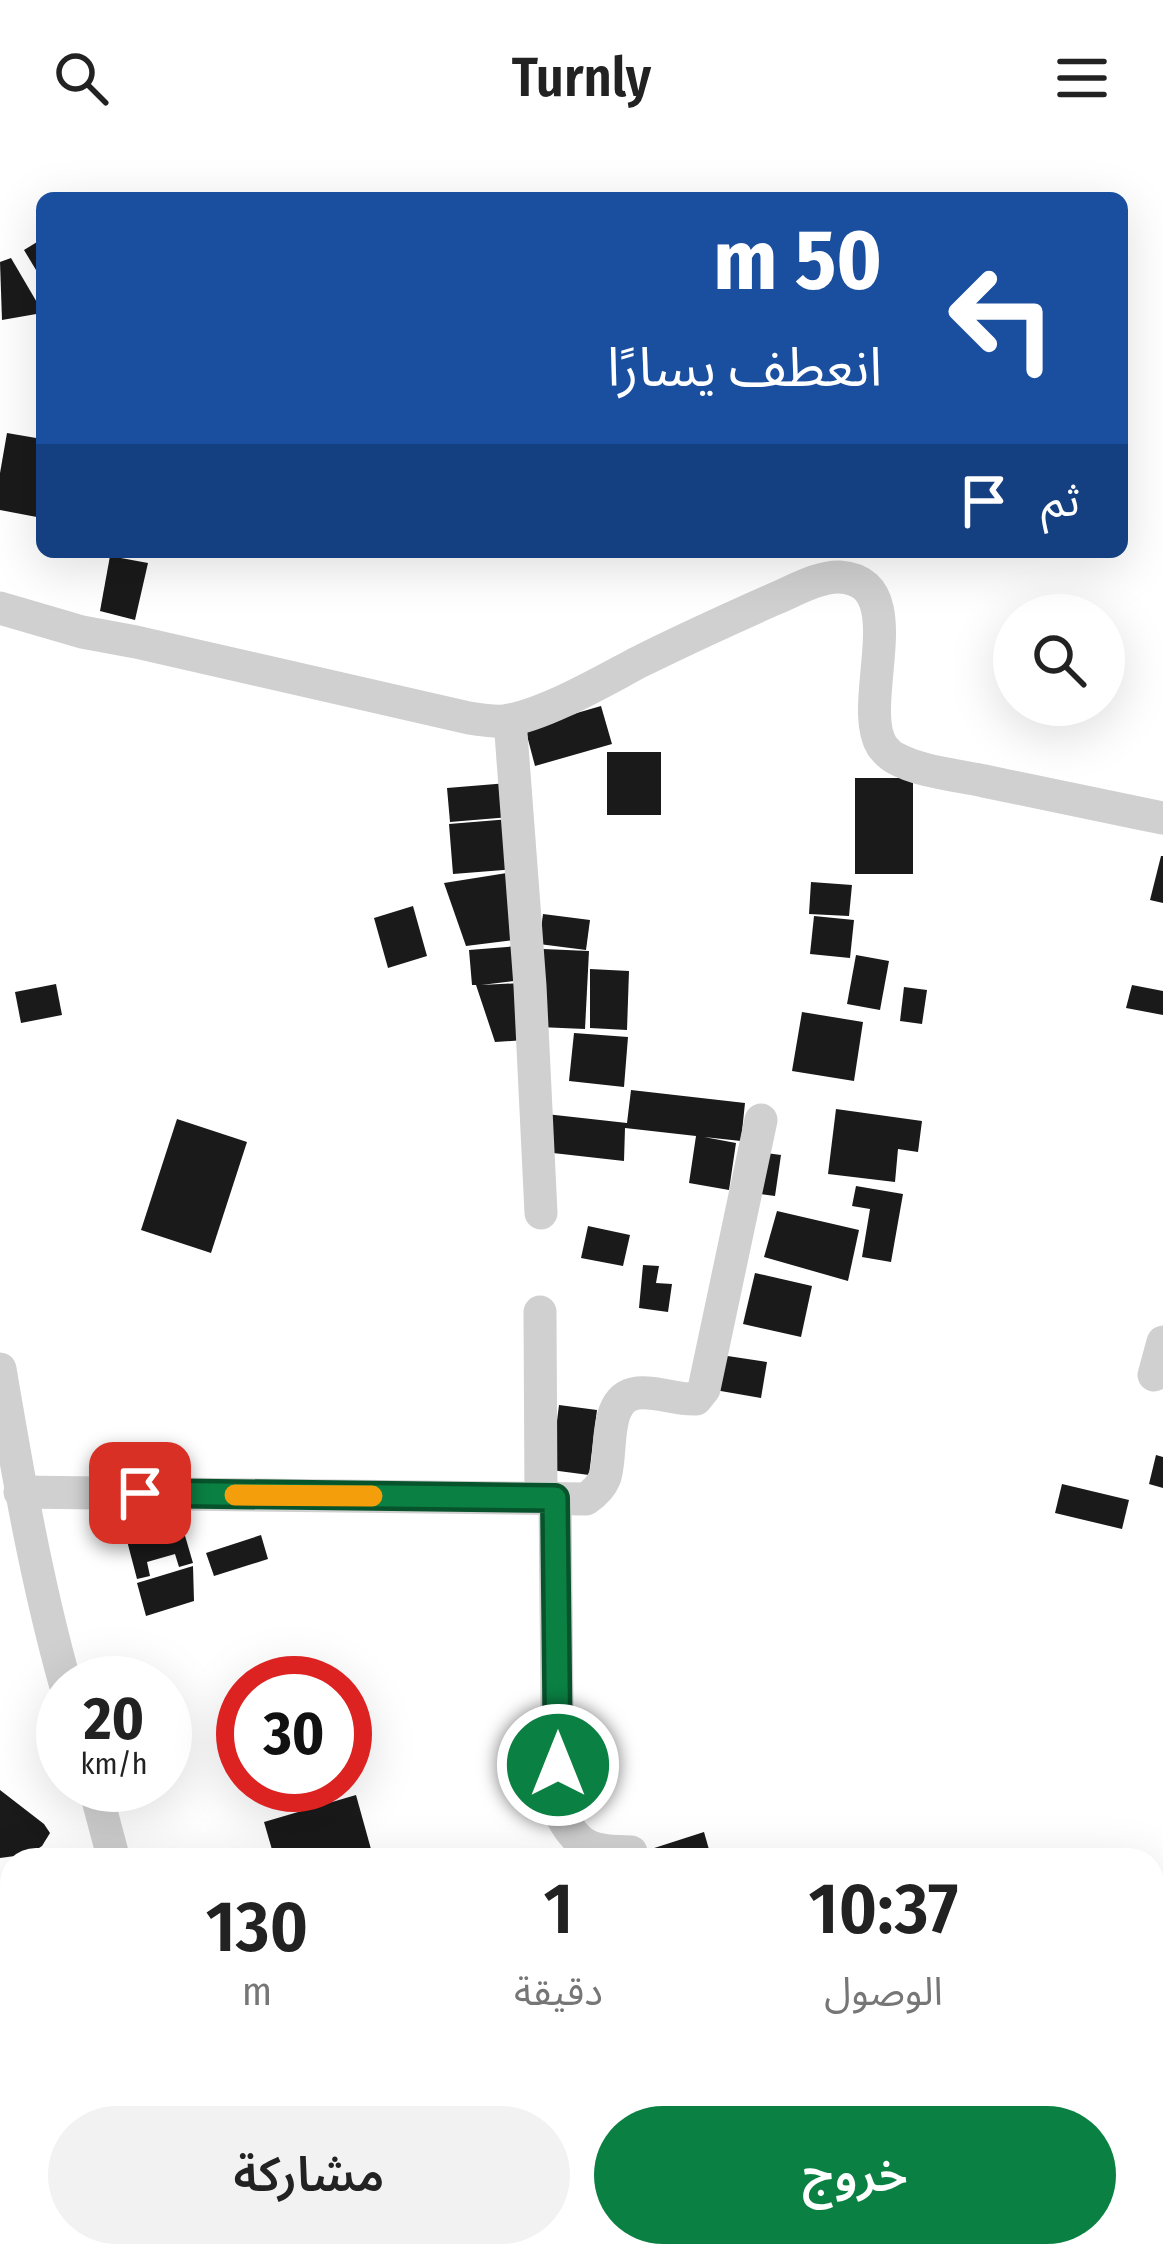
<!DOCTYPE html>
<html lang="ar">
<meta charset="utf-8">
<style>
body{margin:0;font-family:"Fira Sans Condensed","Noto Sans Arabic",sans-serif;background:#f2f2f2;color:#222;direction:rtl;height:100vh;display:flex;flex-direction:column;font-size:45px;white-space:nowrap}
*{box-sizing:border-box;margin:0}
p{font-size:39px;color:#767676}
.icon{flex:none;width:66px;height:66px;fill:none;stroke:currentColor;stroke-width:2;stroke-linecap:round;stroke-linejoin:round}
.map{position:relative;flex:1;overflow:hidden;direction:ltr}
.side{position:absolute;left:0px;top:1692px;width:1164px;height:420px;display:flex;flex-direction:column;background:#fff;border-radius:36px 36px 0 0;box-shadow:0 12px 48px #0002;direction:rtl}
.side>*{flex:none}
.hud{position:absolute;left:36px;top:36px;width:1092px;height:366px;border-radius:18px;box-shadow:0 12px 48px #0002;direction:rtl;background:#1a4fa0;color:#fff;overflow:hidden}
.buttons{position:absolute;left:993px;top:438px;display:grid;gap:24px}
.buttons a{display:grid;place-items:center;width:132px;height:132px;border-radius:50%;background:#fff;box-shadow:0 12px 48px #0002;font-size:60px}
.speed{position:absolute;left:36px;top:1500px;display:flex;gap:24px;font-size:60px;font-weight:700;text-align:center}
.speed>*{display:grid;place-content:center;width:156px;height:156px;border-radius:50%;background:#fff;box-shadow:0 12px 48px #0002;line-height:1}
.speed small{font-size:30px;font-weight:400}
.speed .limit{border:18px solid #d22;background:#fff;color:#111}
.pin{position:absolute;display:grid;place-items:center;width:102px;height:102px;color:#fff;margin:-51px;border-radius:24px;box-shadow:0 6px 18px #0006}
.me{position:absolute;width:132px;margin:-66px;rotate:0deg;stroke-linejoin:round;filter:drop-shadow(0 0 9px #0008)}
.turn{display:flex;align-items:center;gap:42px;height:252px;padding:0 48px;font-size:54px}
.turn .icon{width:156px;height:156px;stroke-width:2.5}
.turn b{display:block;font-size:84px;line-height:102px}
.then{display:flex;align-items:center;height:114px;padding:0 48px;background:#0003;gap:24px;font-size:45px}
.eta{display:flex;justify-content:space-evenly;align-items:center;height:204px;text-align:center}
.eta b{font-size:72px;font-weight:600;line-height:84px}
.action{display:flex;gap:24px;margin-top:auto;padding:24px 48px}
.action a{flex:1;height:138px;border-radius:72px;background:#0b8043;color:#fff;font-size:48px;font-weight:600;line-height:138px;text-align:center}
.action a+a{background:#f2f2f2;color:#222}
header{display:flex;justify-content:space-between;align-items:center;height:156px;padding:0 48px;background:#fff;font-size:54px;font-weight:600}
.map>svg:first-child{display:block}
.building{fill:#1a1a1a}
.lines{fill:none;stroke-linecap:round;stroke-linejoin:round}
.minor{stroke:#d0d0d0;stroke-width:33}
.route-casing{stroke:#07532c;stroke-width:30}
.route{stroke:#0b8043;stroke-width:21}
.slow{stroke:#f59e0b;stroke-width:21}
</style>
<header><svg class="icon" aria-label="menu" viewBox="0 0 24 24"><path d="M4 6h16M4 12h16M4 18h16"/></svg>Turnly<svg class="icon" aria-label="search" viewBox="0 0 24 24"><circle cx="10" cy="10" r="6"/><path d="M15 15l6 6"/></svg></header>
<div class="map">
<svg width="1163" height="2112" viewBox="0 0 1163 2112">
<rect width="100%" height="100%" fill="#fff"/>
<g class="building">
<path d="M42 83V124L24 94Z"/>
<path d="M11 102 42 155V157L2 164 0 106Z"/>
<path d="M7 277 42 283V362L0 354V317Z"/>
<path d="M110 400 148 407 135 464 100 455Z"/>
<path d="M601 550 612 588 535 610 525 572Z"/>
<rect x="607" y="596" width="54" height="63"/>
<rect x="855" y="622" width="58" height="96"/>
<path d="M508 627 511 661 450 666 447 632Z"/>
<path d="M511 663 515 713 453 718 449 668Z"/>
<path d="M1161 700H1163V747L1150 744Z"/>
<path d="M513 716 521 783 466 790 444 727Z"/>
<path d="M811 726 852 729 849 760 809 758Z"/>
<path d="M413 750 427 800 388 812 374 762Z"/>
<path d="M543 758 590 764 586 794 539 788Z"/>
<path d="M814 760 854 764 850 802 810 798Z"/>
<path d="M518 790 522 824 481 829 521 827 525 884 495 886 476 829H472L469 794Z"/>
<path d="M543 793 589 795 585 873 539 871Z"/>
<path d="M856 799 889 805 880 854 847 848Z"/>
<path d="M590 813 629 815 627 874 590 872Z"/>
<path d="M56 828 62 859 21 867 15 836Z"/>
<path d="M1132 829 1163 835V859L1126 852Z"/>
<path d="M904 831 927 834 922 868 900 865Z"/>
<path d="M802 856 863 866 854 925 792 915Z"/>
<path d="M574 877 628 881 624 931 569 925Z"/>
<path d="M631 934 745 947 741 985 704 981 736 987 729 1034 689 1027 696 980 625 972 624 1005 544 996 546 958 627 967Z"/>
<path d="M836 953 922 965 918 996 898 993 895 1026 828 1018Z"/>
<path d="M177 963 247 986 211 1097 141 1074Z"/>
<path d="M759 996 781 999 775 1040 752 1037Z"/>
<path d="M856 1030 903 1038 891 1106 862 1101 870 1053 852 1050Z"/>
<path d="M777 1055 859 1074 848 1125 764 1101Z"/>
<path d="M588 1070 630 1079 623 1110 581 1102Z"/>
<path d="M643 1109 659 1110 656 1127 672 1128 668 1156 639 1152Z"/>
<path d="M755 1117 812 1130 801 1181 743 1168Z"/>
<path d="M721 1199 767 1206 761 1242 715 1234Z"/>
<path d="M559 1249 597 1254 589 1319 551 1314Z"/>
<path d="M1156 1299 1163 1301V1332L1149 1328Z"/>
<path d="M1062 1328 1129 1344 1122 1373 1055 1357Z"/>
<path d="M181 1366 193 1407 179 1411 175 1398 147 1406 150 1420 137 1423 126 1381Z"/>
<path d="M261 1379 268 1403 214 1420 206 1397Z"/>
<path d="M193 1410 194 1445 146 1460 137 1427Z"/>
<path d="M0 1634 44 1668 50 1677 42 1690 30 1698 0 1702Z"/>
<path d="M356 1639 374 1704H275L264 1666Z"/>
<path d="M704 1676 712 1704H651L648 1694Z"/>
<path d="M0 1835 12 1840V1920L0 1916Z"/>
<path d="M301 2100H343L345 2112H288Z"/>
</g>
<g class="lines">
<g class="minor">
<path d="M0 452 82 476 136 486 469 562C481 564 493 566 505 565 545 559 603 525 639 506 683 484 727 464 772 444 792 436 818 420 840 421 915 426 855 548 882 590 886 595 889 599 895 602 920 616 956 619 984 625 1043 637 1103 650 1163 662"/>
<path d="M510 564 530 830 541 1057"/>
<path d="M540 1156 541 1342"/>
<path d="M0 1213C18 1319 36 1423 65 1527"/>
<path d="M1154 1219 1163 1186"/>
<path d="M20 1336 586 1343C595 1337 601 1331 605 1321 613 1296 602 1241 638 1237 657 1235 676 1244 696 1243L704 1233 761 964"/>
<path d="M555 1342 558 1653C577 1692 591 1696 631 1696"/>
<path d="M94 1629 114 1704"/>
<path d="M162 2112V2100"/>
</g>
</g>
<g class="lines">
<defs>
<path id="route" d="M140 1337 555 1342 558 1609"/>
</defs>
<use href="#route" class="route-casing"/>
<use href="#route" class="route"/>
<path class="slow" d="M235 1339 372 1340"/>
</g>
</svg>
<div class="buttons">
<a><svg class="icon" aria-label="search" viewBox="0 0 24 24"><circle cx="10" cy="10" r="6"/><path d="M15 15l6 6"/></svg></a>
</div>
<div class="speed"><div>20<small>km/h</small></div><div class="limit">30</div></div>
<div class="pin" style="left:140px;top:1337px;background:#d93025"><svg class="icon" aria-label="arrive" viewBox="0 0 24 24"><path d="M6 21V4h12l-3 4 3 4H6"/></svg></div>
<svg class="me" style="left:558px;top:1609px" viewBox="-20 -20 40 40"><circle r="17" fill="#0b8043" stroke="#fff" stroke-width="3"/><path d="M0-11L8 9 0 5-8 9z" fill="#fff"/></svg>
<div class="hud">
<div class="turn"><svg class="icon" aria-label="left" viewBox="0 0 24 24"><path d="M17 20v-9H6M10 6l-5 5 5 5"/></svg><div><b>50 m</b>انعطف يسارًا</div></div>
<div class="then">ثم<svg class="icon" aria-label="arrive" viewBox="0 0 24 24"><path d="M6 21V4h12l-3 4 3 4H6"/></svg></div>
</div>
<section class="side">
<div class="eta">
<div><b>10:37</b><p>الوصول</p></div>
<div><b>1</b><p>دقيقة</p></div>
<div><b>130</b><p>m</p></div>
</div>
<div class="action"><a>خروج</a><a>مشاركة</a></div>
</section>
</div>
